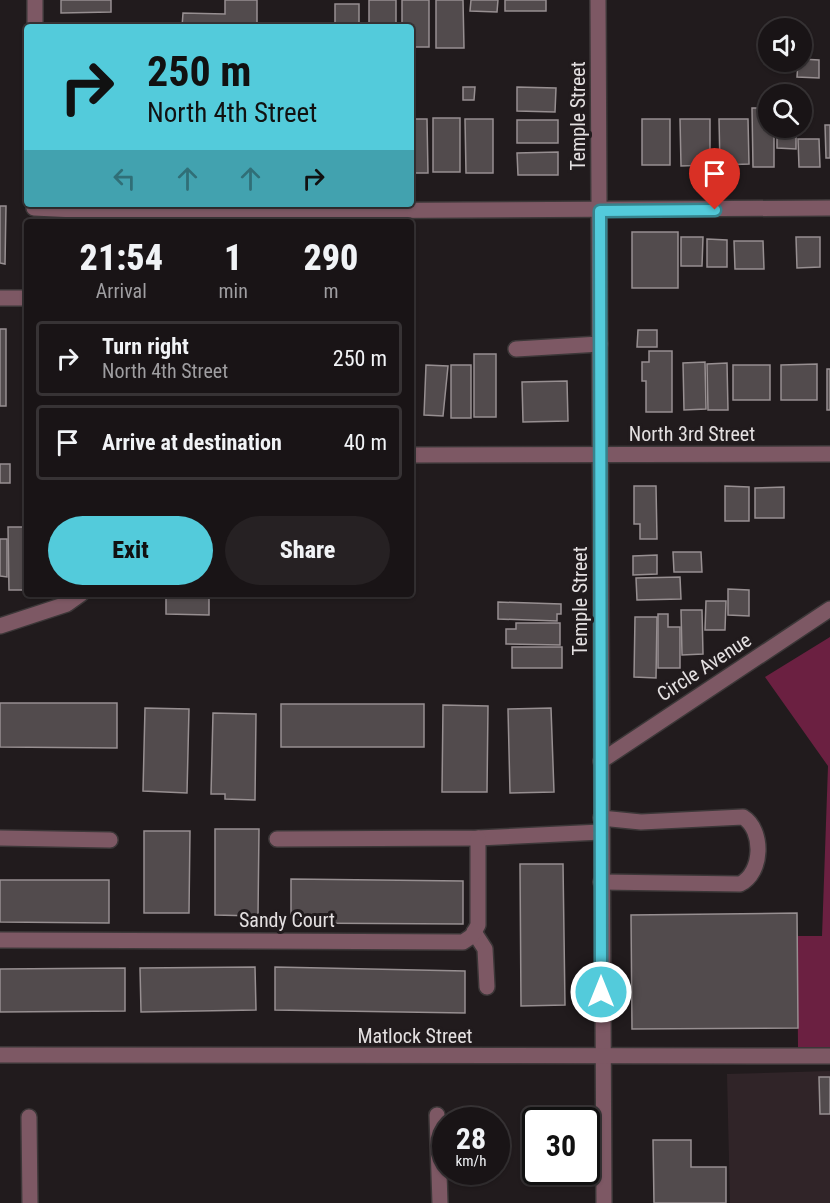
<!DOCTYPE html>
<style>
body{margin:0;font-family:"Roboto Condensed",sans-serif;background:#262123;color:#f1f3f6;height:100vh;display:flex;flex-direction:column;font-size:22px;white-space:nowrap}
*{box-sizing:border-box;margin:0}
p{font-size:20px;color:#9f9ea1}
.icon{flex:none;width:33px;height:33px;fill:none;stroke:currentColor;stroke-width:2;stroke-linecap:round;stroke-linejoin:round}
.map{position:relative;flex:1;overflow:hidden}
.details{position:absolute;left:24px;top:219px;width:390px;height:378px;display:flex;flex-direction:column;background:#191416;border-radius:6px;box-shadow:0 2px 4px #0004,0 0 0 2px #373335}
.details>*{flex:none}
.hud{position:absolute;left:24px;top:24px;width:390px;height:183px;border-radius:6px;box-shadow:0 2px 4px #0004,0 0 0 2px #373335;background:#53cbdb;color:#111;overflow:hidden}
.controls{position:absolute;left:758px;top:18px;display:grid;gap:12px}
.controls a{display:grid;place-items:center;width:54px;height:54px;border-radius:50%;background:#191416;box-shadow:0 2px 4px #0004,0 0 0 2px #373335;font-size:30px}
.speed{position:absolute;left:432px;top:1107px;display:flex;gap:12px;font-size:30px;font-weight:700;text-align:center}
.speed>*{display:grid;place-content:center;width:78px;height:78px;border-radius:50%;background:#191416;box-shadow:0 2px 4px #0004,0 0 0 2px #373335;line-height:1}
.speed small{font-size:15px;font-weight:400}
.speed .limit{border:3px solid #111;border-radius:9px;background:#fff;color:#111}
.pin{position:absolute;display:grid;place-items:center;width:51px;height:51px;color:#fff;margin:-62px -26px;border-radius:50% 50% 50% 0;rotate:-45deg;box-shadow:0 0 6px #0007}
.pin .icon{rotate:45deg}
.me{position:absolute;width:66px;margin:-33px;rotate:0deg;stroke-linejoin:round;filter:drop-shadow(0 0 4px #0008)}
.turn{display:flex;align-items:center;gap:21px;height:126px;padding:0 24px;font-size:27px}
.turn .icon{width:78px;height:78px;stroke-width:2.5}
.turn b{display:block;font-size:42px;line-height:51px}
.lanes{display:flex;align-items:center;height:57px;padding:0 24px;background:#0003;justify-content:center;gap:30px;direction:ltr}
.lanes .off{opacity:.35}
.eta{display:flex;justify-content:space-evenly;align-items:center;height:102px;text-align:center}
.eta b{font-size:36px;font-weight:800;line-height:42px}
.cta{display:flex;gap:12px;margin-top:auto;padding:12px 24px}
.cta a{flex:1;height:69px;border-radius:36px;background:#53cbdb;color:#111;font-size:24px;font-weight:800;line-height:69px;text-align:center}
.cta a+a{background:#262123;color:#f1f3f6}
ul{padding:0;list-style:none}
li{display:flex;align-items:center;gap:18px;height:75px;margin:0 12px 9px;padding:0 12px;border:3px solid #373335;border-radius:6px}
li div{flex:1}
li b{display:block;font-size:22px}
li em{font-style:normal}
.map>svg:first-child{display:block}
.built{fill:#302428}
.green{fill:#6b2041}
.building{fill:#524b4d;stroke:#978f91;stroke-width:1.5}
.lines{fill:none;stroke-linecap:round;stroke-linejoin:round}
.minor-casing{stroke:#3c3738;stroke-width:18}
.minor{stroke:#7d5864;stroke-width:15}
.route-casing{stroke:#36848e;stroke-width:15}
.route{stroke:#53cbdb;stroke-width:10}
.labels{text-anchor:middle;stroke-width:6;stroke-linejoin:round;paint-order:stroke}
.street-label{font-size:20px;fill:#e4e0e1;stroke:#211b1d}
</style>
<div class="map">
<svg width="830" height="1203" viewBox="0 0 830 1203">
<rect width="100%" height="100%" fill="#211b1d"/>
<path class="built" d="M830 1071V1203H730L727 1074Z"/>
<path class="green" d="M830 637V1047H798L797 936H822L828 766 765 677Z"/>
<g class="building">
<path d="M61 0H111V12L61 13Z"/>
<path d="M225 0H257V27H182L183 13 225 14Z"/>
<rect x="369" y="0" width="27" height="27"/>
<path d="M402 0H429V47H411V27H402Z"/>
<path d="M436 0H463L464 48H436Z"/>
<path d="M471 0H498L497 12 470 11Z"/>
<rect x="505" y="0" width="41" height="11"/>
<rect x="335" y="4" width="24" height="23"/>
<rect x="279" y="23" width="52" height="4"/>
<path d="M801 59 819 60V78L797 77 798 62Z"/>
<path d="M463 87H475L474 100H463Z"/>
<path d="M517 87 556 88 555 112 517 111Z"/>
<path d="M752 108H768V128H774V167H753Z"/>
<rect x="433" y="118" width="27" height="54"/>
<path d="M411 119H427L428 173H411Z"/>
<path d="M465 119H493V173H466Z"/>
<rect x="642" y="119" width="28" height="46"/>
<path d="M680 119H710V165L681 166Z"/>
<path d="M719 119H748L749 164 720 165Z"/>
<rect x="517" y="120" width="41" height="23"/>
<path d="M825 125H830V158H826Z"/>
<path d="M777 128H796V149L777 148Z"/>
<path d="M798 139H819L820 167H799Z"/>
<path d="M558 152V175H518L517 153Z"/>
<path d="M0 206H6L5 264 0 263Z"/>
<rect x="632" y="232" width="46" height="56"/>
<path d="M681 237H703L702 266H681Z"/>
<path d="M796 237H820V267L797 268Z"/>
<path d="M707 239 727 240V267H707Z"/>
<path d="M734 241H763L764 269H735Z"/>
<rect x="0" y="329" width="6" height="77"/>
<path d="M638 330H657V347H637Z"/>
<path d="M649 351H672V412H646V381H642V362H649Z"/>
<rect x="474" y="354" width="22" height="63"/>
<path d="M705 362 706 409 684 410 683 363Z"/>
<path d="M727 363 728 410H708L707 364Z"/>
<path d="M817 364V400H781V365Z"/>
<path d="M426 365 448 366 443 416 424 415Z"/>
<rect x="451" y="365" width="20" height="53"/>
<rect x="733" y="365" width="37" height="35"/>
<rect x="827" y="369" width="3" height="41"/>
<path d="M567 381 568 421 523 422 522 382Z"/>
<rect x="0" y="464" width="10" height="19"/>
<path d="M634 486H656L657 539H640V524H634Z"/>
<path d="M725 486 749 487V521H725Z"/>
<path d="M784 487V518H755V488Z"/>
<path d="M8 527H27V590H9Z"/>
<path d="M0 539H7V577L0 576Z"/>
<path d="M673 552H701L702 572H674Z"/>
<path d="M657 555V574L633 575V556Z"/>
<path d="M680 577 681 599 637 600 636 578Z"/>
<path d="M728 589 749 590V616L728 615Z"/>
<path d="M166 594 209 595V615L166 614Z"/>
<path d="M706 601H726L725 630H705Z"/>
<path d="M498 602 561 604V614H557V621L498 619Z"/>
<path d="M681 610H702L703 654 682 655Z"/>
<path d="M658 614H668V627H680V668H658Z"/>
<path d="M635 617H657L656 678 634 677Z"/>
<path d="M516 623H560V645L506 644V629H516Z"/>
<rect x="512" y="647" width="50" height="21"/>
<path d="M0 703H117V748L0 747Z"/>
<rect x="281" y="704" width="143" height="43"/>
<path d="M443 705 488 706 487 792H442Z"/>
<path d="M145 708 189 709 187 793 143 791Z"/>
<path d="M551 708 554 792 510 793 508 709Z"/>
<path d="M213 713 256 714 255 800 225 799V794H211Z"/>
<path d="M215 829H259L258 916 215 915Z"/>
<path d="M144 831H190L189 913H144Z"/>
<path d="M520 864H563L565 1005 521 1006Z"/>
<path d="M291 879 463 881V924L291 923Z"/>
<path d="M0 880H109V923L0 922Z"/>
<path d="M797 913 798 1028 632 1029 631 915Z"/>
<path d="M255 967 256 1010 141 1012 140 968Z"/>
<path d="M275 967 465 971V1013L275 1010Z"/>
<path d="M125 968V1011L0 1012V969Z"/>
<path d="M819 1077H830V1114H820Z"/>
<path d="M653 1140H691V1167H726V1203H654Z"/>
</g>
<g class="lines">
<defs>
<g id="minor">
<path d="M598 0 604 1203"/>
<path d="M35 27V0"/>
<path d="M34 208 117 212 830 208"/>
<path d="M0 298H27"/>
<path d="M516 349 600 344"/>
<path d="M411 455 830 454"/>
<path d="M0 626 67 604 81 594"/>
<path d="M601 761 830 609"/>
<path d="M601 818 641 822 743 817C764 830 763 873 740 884L601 882"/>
<path d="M0 838 110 840"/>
<path d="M277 839 478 838 601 832"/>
<path d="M474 932 485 949 487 987"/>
<path d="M0 940 463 942 472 936 478 925V838"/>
<path d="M0 1055 830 1056"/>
<path d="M437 1115 440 1203"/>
<path d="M29 1117 30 1203"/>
</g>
</defs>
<use href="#minor" class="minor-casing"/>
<use href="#minor" class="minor"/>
</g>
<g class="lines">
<defs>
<path id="route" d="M601 992 600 211 715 210"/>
</defs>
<use href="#route" class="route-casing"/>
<use href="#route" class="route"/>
</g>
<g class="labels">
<g class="street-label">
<text transform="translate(578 116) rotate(-90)" y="7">Temple Street</text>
<text x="692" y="441">North 3rd Street</text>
<text transform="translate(580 601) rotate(-90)" y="7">Temple Street</text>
<text transform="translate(704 667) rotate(-33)" y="7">Circle Avenue</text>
<text x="287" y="927">Sandy Court</text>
<text x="415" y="1043">Matlock Street</text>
</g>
</g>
</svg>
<div class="controls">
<a><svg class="icon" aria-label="sound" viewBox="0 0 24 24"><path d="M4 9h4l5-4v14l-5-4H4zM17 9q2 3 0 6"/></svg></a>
<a><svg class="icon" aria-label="search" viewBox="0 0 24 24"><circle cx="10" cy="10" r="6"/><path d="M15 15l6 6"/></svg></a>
</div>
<div class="speed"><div>28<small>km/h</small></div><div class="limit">30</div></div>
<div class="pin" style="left:715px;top:210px;background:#d93025"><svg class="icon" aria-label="arrive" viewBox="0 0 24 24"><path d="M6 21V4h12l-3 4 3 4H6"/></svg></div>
<svg class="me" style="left:601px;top:992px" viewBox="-20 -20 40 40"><circle r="17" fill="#53cbdb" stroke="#fff" stroke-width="3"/><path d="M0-11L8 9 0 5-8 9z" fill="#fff"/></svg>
<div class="hud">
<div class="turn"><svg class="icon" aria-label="right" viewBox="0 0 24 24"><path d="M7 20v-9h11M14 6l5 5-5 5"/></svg><div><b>250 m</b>North 4th Street</div></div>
<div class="lanes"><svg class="icon off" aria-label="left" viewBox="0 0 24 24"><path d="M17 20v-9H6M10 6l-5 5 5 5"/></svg><svg class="icon off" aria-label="ahead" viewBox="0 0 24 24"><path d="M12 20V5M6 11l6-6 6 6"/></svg><svg class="icon off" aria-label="ahead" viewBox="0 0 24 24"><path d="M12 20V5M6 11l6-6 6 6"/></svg><svg class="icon" aria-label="right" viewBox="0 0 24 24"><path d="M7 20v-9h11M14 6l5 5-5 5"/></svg></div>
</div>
<section class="details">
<div class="eta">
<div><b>21:54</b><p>Arrival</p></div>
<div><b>1</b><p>min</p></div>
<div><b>290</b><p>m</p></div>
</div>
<ul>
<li><svg class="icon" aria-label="right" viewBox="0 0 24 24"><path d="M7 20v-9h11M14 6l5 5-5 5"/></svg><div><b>Turn right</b><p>North 4th Street</p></div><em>250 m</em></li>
<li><svg class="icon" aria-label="arrive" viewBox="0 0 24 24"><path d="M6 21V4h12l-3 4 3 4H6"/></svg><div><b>Arrive at destination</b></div><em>40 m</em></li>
</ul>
<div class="cta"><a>Exit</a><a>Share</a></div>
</section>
</div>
